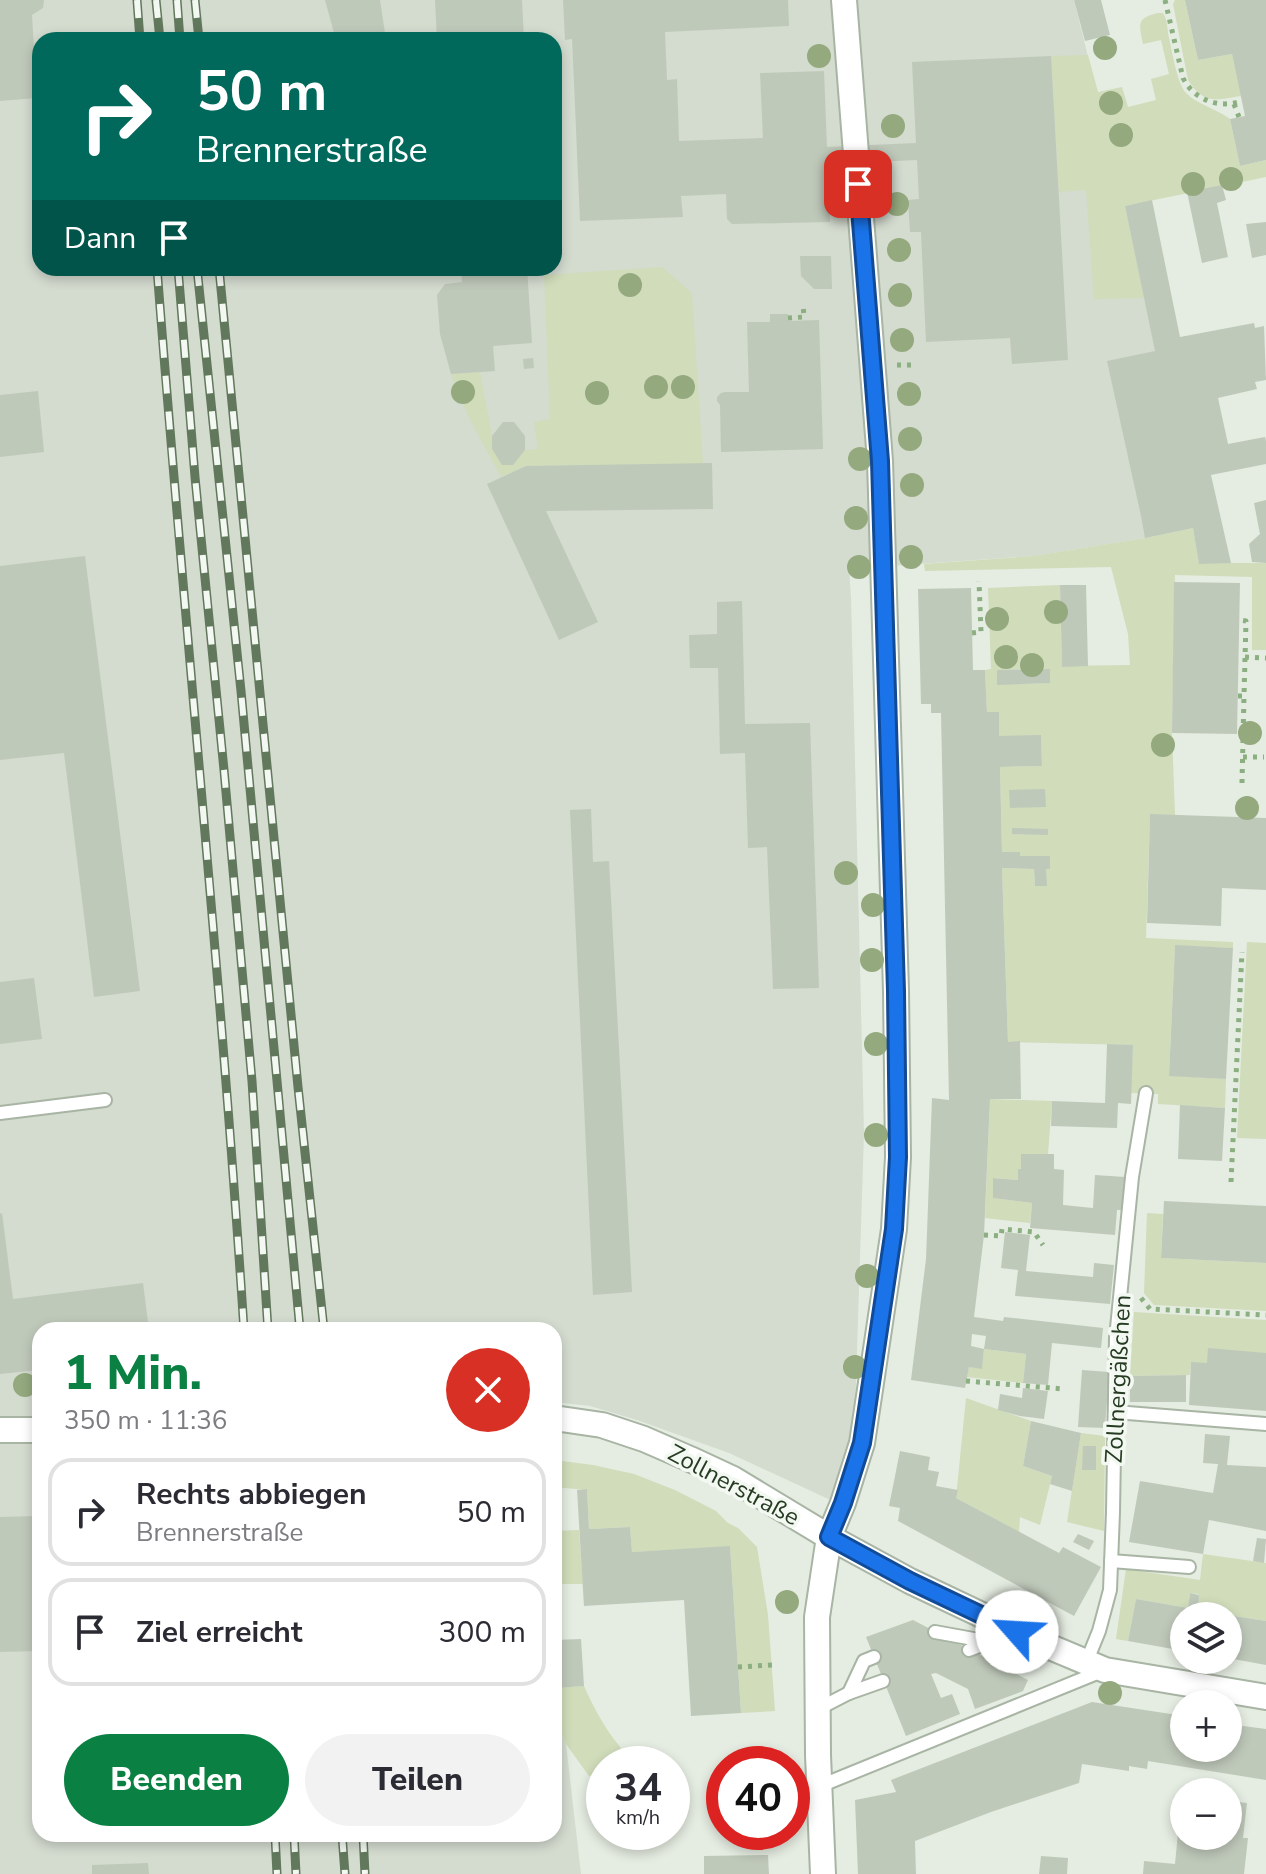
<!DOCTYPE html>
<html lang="de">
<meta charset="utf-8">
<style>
body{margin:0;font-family:"Nunito Sans",sans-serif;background:#f2f2f3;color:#2b2b33;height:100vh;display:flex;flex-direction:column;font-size:30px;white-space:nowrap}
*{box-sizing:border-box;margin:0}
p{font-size:26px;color:#7c7c81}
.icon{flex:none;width:44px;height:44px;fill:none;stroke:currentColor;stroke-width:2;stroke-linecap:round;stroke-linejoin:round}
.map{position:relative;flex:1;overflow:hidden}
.side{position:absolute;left:32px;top:1322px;width:530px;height:520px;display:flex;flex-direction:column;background:#fff;border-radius:24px;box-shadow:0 4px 12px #0003}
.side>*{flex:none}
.top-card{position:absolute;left:32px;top:32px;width:530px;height:244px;border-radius:24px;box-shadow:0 4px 12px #0003;background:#00695c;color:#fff;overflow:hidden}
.tools{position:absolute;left:1170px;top:1602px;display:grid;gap:16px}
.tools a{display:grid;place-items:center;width:72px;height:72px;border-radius:50%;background:#fff;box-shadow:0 4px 12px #0003;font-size:40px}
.speed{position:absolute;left:586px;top:1746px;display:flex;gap:16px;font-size:40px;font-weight:700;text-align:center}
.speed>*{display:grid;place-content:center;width:104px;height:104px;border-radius:50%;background:#fff;box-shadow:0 4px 12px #0003;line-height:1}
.speed small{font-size:20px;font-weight:400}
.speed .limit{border:12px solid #d22;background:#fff;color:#111}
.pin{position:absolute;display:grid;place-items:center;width:68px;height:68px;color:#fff;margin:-34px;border-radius:16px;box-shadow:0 4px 12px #0006}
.me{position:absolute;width:88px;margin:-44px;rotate:296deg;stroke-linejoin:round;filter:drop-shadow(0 0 6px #0008)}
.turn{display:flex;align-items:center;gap:28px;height:168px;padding:0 32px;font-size:36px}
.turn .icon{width:104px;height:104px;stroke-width:2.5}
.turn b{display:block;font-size:56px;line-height:68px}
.then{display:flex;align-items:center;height:76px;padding:0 32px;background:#0003;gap:16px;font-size:30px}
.round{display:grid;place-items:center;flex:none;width:84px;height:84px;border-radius:42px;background:#f2f2f3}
.headline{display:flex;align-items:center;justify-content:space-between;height:136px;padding:0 32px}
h1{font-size:48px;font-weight:800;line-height:60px;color:#0b8043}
.cta{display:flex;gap:16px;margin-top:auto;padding:16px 32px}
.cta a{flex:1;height:92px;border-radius:48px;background:#0b8043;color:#fff;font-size:32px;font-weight:800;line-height:92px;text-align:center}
.cta a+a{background:#f2f2f3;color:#2b2b33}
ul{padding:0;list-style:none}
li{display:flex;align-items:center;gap:24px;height:108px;margin:0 16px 12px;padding:0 16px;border:4px solid #e1e1e2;border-radius:24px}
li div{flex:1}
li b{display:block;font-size:30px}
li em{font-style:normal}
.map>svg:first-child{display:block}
.built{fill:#d4dbcf;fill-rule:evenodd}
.green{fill:#d0dcba;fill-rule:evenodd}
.building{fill:#bfc9ba}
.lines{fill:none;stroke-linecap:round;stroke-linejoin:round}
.service-casing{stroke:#a8b4a4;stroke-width:16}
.minor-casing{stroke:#a8b4a4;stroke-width:28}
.tertiary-casing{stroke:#a8b4a4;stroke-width:28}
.path{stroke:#8caf82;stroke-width:5;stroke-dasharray:4 6;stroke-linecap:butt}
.service{stroke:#fff;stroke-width:12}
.minor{stroke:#fff;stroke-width:24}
.tertiary{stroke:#fff;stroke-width:24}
.rail-casing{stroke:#61785c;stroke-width:9}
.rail{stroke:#f4f8f2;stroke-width:6;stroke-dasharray:18;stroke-linecap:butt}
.tree{fill:#94a97e}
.route-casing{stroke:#114b97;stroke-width:20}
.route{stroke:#1a73e8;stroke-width:14}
.labels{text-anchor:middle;stroke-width:7;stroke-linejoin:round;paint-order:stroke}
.street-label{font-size:24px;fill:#263c22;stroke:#f4f8f2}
</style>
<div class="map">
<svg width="1266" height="1874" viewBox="0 0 1266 1874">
<rect width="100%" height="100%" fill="#e5ece1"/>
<path class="built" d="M0 0H1074L1125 206 1193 528 1145 538 1034 556 849 569 851 598 864 1132 855 1413 837 1503 729 1453 637 1420 590 1406 554 1402V1330H40V1834H554V1718L566 1744 581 1874H0ZM40 40H554V268H40Z"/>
<g class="green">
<path d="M1175 0H1185L1198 60 1232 54 1241 96C1215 100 1204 105 1188 80L1173 4Z"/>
<path d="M1158 13H1163C1168 21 1167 29 1169 38 1172 51 1177 83 1186 93 1198 105 1217 109 1230 119L1240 166 1266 160V177L1125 206 1144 298 1094 299 1086 190 1059 192 1051 56 1088 55 1098 92 1122 87 1128 107 1156 100 1151 79 1169 74 1161 40 1143 44C1139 24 1136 18 1158 13Z"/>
<path d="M662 267 692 293 703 464 526 466 501 477 468 416 451 374 480 372 492 436 513 465 525 450 538 449 534 422 550 419 544 275Z"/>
<path d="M1193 528 1199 563H1266V650H1252V577L1175 575 1172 733 1175 815H1150L1146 938 1233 942V948L1175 946 1169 1075 1226 1079 1225 1108 1158 1104V1094L1130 1093 1133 1045 1008 1042 1002 868 1034 869 1035 886H1046V869H1050V857L1020 856V852H1002L1000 767 1042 766 1041 736H999V712H987L985 670 991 669 988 588 1060 585 1062 666 1130 665 1128 634 1111 567 925 571 924 564 1034 556 1145 538ZM1049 669V683L997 684V670Z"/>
<path d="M1247 942 1266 943V1139L1237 1138Z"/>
<path d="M990 1099 1052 1101 1048 1154 1018 1170V1180L994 1178V1198L1032 1203 1030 1223 985 1218Z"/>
<path d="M1147 1213 1163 1214 1161 1258 1266 1263V1311L1154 1305 1144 1293Z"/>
<path d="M1134 1312 1266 1320V1353L1207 1363H1191L1190 1375 1130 1376Z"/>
<path d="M984 1349 1026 1354 1023 1383 967 1377 969 1367 982 1368Z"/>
<path d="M966 1398 1031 1421 1023 1466 1052 1476 1040 1525 1020 1517 1019 1532 956 1498Z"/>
<path d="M1081 1433 1105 1436 1104 1531 1067 1522Z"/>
<path d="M554 1460 593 1465 634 1474 675 1490 716 1511 728 1523 738 1528 757 1547 768 1615 775 1711 741 1713 730 1547 632 1552 630 1527 589 1529 587 1490 554 1487Z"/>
<path d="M579 1530 583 1584H554V1531Z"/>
<path d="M1203 1554 1266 1563V1621L1198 1610 1199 1594 1190 1593 1188 1608 1136 1599 1128 1641 1116 1639 1126 1569 1200 1580Z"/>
<path d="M554 1640 559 1688 584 1686C596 1713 609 1736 629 1757L624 1764H604V1773L589 1776 566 1744 554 1718Z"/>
</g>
<g class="building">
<path d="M0 0H44L43 8 32 15 37 98 0 101Z"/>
<path d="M325 0H380L386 40H336Z"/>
<path d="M435 0H522L524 40H437Z"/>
<path d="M563 0H788L789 26 665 32 667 80 677 79 679 141 763 138 760 73 824 71 827 147 916 143 912 62 1051 56 1068 360 1012 364 1010 338 926 342 921 232H910L908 200 919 199 917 160 828 164 830 222 732 224 727 219 726 194 681 196 683 217 580 221 572 39 565 40Z"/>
<path d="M1074 0H1101L1110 35 1085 41Z"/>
<path d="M1185 0H1266V160L1240 166 1230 119 1245 116 1232 54 1198 60Z"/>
<path d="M1222 185 1226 200 1217 203 1228 257 1202 263 1187 192Z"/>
<path d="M1152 200 1180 337 1254 323 1255 328 1264 326 1266 380 1255 382 1257 389 1218 398 1228 444 1265 437 1266 441V464L1211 475 1231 563 1199 564 1193 528 1145 538 1141 516 1107 361 1155 351 1125 206Z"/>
<path d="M1266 222V255L1252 258 1246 224Z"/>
<path d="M800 256H831L832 289H814L801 276Z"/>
<path d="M461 268H527L532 343 493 346 495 371 451 374 440 334 437 295 445 284 462 282Z"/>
<path d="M770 314H788V321L819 320 823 449 721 452 720 405 717 401V397L721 393 725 392H749L747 322H770Z"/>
<path d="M533 358 534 368 524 369 523 359Z"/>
<path d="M38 391 44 452 0 457V395Z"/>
<path d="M503 422H514L525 436V450L513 465H502L492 449V436Z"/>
<path d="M712 463 713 509 546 511 598 622 559 640 487 484 526 466Z"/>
<path d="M1266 500V563L1252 562 1249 544 1260 534 1254 503Z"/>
<path d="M85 556 140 991 94 997 64 753 0 760V566Z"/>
<path d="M1174 582 1240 583 1237 734 1172 733Z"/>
<path d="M1060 585H1086L1088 666 1062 667Z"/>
<path d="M971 588 973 670H985L987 712H999V736L1041 735 1042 766 1000 767 1002 852H1020V856H1050V869H1046L1047 886H1035L1034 869 1002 868 1008 1042 1020 1041 1021 1099H990L984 1235 974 1317 1003 1321 1004 1317 1103 1328 1101 1348 1052 1343 1048 1385 1023 1383 1026 1354 984 1349 986 1336 972 1334 971 1346 984 1349 982 1369 969 1367 965 1388 911 1380 926 1259 932 1098 949 1100 941 713H931V704H921L918 589Z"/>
<path d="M742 601 745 724 810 723 819 988 773 989 767 847 748 848 745 753 720 754 718 668H690L689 635 717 634V602Z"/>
<path d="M1050 669V683L997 685V670Z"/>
<path d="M1045 789 1046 807 1010 808 1009 790Z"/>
<path d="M591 809 593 862 609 861 632 1292 593 1295 570 810Z"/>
<path d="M1150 814 1266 818V890L1222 888 1221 926 1147 923Z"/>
<path d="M1012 828 1048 829V835L1012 834Z"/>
<path d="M1175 945 1233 948 1226 1079 1169 1076Z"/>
<path d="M34 978 42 1039 0 1044V982Z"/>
<path d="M1107 1044 1133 1045 1131 1104 1118 1103 1117 1128 1051 1126 1052 1101 1105 1103Z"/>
<path d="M1180 1105 1225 1108 1222 1161 1178 1159Z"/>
<path d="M1021 1154H1054V1169L1064 1170 1063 1205 1093 1208 1095 1175 1125 1177 1122 1210H1117L1115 1235 1030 1228 1032 1203 993 1198V1178L1018 1180V1169H1021Z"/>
<path d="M1164 1201 1266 1206V1263L1161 1258Z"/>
<path d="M2 1213 13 1299 143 1283 149 1330H40V1370L0 1374V1214Z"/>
<path d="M1005 1232 1030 1235 1026 1271 1093 1277 1094 1263 1114 1265 1110 1304 1015 1296 1018 1270 1001 1268Z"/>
<path d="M1208 1348 1266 1353V1411L1189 1405 1191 1362 1207 1363Z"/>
<path d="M1082 1370 1109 1372 1105 1428 1078 1427Z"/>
<path d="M1186 1375V1402H1130V1376Z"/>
<path d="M1023 1388 1048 1391 1044 1419 1020 1416 998 1410 1000 1394 1022 1398Z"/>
<path d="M1031 1421 1081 1433 1072 1491 1050 1484 1052 1476 1023 1466Z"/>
<path d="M1205 1434 1230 1436 1227 1465 1266 1467V1531L1209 1520 1203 1554 1129 1542 1140 1481 1213 1493 1218 1464 1203 1463Z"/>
<path d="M1083 1446H1096V1470H1082Z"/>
<path d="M900 1451 930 1457 928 1470 939 1472 936 1486 958 1490 956 1498 1059 1553 1063 1547 1101 1567 1074 1616 898 1521 900 1508 889 1506Z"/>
<path d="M587 1489 589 1529 630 1527 632 1552 730 1546 741 1713 691 1716 684 1600 584 1606 577 1490Z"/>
<path d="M37 1516 40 1651 0 1652V1517Z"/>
<path d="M1078 1534 1094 1541 1089 1550 1073 1542Z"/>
<path d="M1257 1538 1266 1539 1264 1563 1253 1561Z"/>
<path d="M1190 1593 1199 1595 1198 1610 1226 1614 1225 1616H1184V1651L1128 1641 1136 1599 1188 1608Z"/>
<path d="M1228 1615 1266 1621V1665L1228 1658Z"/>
<path d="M913 1620 1028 1680 1023 1691 975 1709 968 1689 936 1673 931 1674 941 1698 952 1694 960 1714 906 1736 866 1637Z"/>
<path d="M581 1639 584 1686 559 1688 555 1640Z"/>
<path d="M1092 1702 1184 1716V1748H1228V1724L1266 1729V1780L1148 1761 1147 1769 1129 1766V1771L1082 1764 1079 1783 991 1812 915 1841 916 1874H858L855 1800 896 1792 891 1780Z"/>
<path d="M1182 1791H1184V1836H1228V1801L1247 1803 1243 1838H1248L1244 1874H1143L1144 1861 1175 1864Z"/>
<path d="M768 1855 769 1874H704V1856Z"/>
<path d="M1041 1856 1068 1858 1067 1874H1039Z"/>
<path d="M148 1863 149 1874H92V1865Z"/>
</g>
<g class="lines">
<defs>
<g id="service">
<path d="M0 1113 105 1100"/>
<path d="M1115 1412 1266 1424"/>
<path d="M1111 1561 1189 1567"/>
<path d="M935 1632 990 1642"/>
<path d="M969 1650 1014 1633"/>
<path d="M1086 1663 1099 1631 1110 1590 1113 1512 1116 1338 1132 1177 1146 1093"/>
<path d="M849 1693 864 1661 874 1657"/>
<path d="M818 1709 849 1693 883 1681"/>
<path d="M820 1786 1102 1671"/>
</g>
<path id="minor" d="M823 1874 818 1755 817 1617 829 1537 843 1503 862 1443 894 1229 898 1157 896 991 880 461 844 0"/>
<g id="tertiary">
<path d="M554 1418 602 1425 644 1439 690 1459 733 1479 829 1537 910 1581 1043 1644 1105 1670 1266 1697"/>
<path d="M0 1430H40"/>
</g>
</defs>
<use href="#service" class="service-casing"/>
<use href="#minor" class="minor-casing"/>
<use href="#tertiary" class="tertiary-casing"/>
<g class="path">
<path d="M1165 0 1183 78C1194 100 1219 109 1242 101"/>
<path d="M1234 104 1239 117"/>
<path d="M788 318 804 317 803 304"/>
<path d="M897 365H914"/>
<path d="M972 633 981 632 979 581"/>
<path d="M1245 657 1266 658"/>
<path d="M1238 696H1244L1246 621 1239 620"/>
<path d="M1243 757H1264"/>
<path d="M1242 783 1244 696"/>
<path d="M1231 1182 1242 952"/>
<path d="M984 1235 1001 1236 1002 1229 1034 1232 1043 1245"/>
<path d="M1141 1298 1150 1309 1266 1315"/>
<path d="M966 1381 1064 1389"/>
<path d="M738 1667 772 1665"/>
</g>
<use href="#service" class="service"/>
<use href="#minor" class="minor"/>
<use href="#tertiary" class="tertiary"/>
<defs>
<g id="rail">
<path d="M137 0 140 40"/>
<path d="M156 0 160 40"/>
<path d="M177 0 180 40"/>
<path d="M195 0 199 40"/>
<path d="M157 268C184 622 221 975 244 1330"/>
<path d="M178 268 195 477 224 770 252 1081 268 1330"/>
<path d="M197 268 241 691 300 1330"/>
<path d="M219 268 298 1087 324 1330"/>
<path d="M275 1834 277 1874"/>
<path d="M294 1834 296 1874"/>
<path d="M342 1834 345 1874"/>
<path d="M363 1834 365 1874"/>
</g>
</defs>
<use href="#rail" class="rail-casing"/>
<use href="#rail" class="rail"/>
</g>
<g class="tree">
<circle cx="1105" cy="48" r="12"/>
<circle cx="819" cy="56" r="12"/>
<circle cx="1111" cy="103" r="12"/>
<circle cx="893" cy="126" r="12"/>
<circle cx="1121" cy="135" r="12"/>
<circle cx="1231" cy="179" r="12"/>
<circle cx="1193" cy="184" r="12"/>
<circle cx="897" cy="204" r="12"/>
<circle cx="899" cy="250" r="12"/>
<circle cx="630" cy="285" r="12"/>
<circle cx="900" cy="295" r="12"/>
<circle cx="902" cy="340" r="12"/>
<circle cx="656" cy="387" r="12"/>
<circle cx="683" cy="387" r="12"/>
<circle cx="463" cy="392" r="12"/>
<circle cx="597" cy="393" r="12"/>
<circle cx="909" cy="394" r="12"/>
<circle cx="910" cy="439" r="12"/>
<circle cx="860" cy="459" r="12"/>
<circle cx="912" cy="485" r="12"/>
<circle cx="856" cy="518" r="12"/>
<circle cx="911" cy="557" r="12"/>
<circle cx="859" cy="567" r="12"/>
<circle cx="1056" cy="612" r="12"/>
<circle cx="997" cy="619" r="12"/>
<circle cx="1006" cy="657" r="12"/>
<circle cx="1032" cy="665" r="12"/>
<circle cx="1250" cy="733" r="12"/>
<circle cx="1163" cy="745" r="12"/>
<circle cx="1247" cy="808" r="12"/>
<circle cx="846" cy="873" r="12"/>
<circle cx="873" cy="905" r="12"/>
<circle cx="872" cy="960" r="12"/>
<circle cx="876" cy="1044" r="12"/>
<circle cx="876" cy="1135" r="12"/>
<circle cx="867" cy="1276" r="12"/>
<circle cx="855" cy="1367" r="12"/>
<circle cx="25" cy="1385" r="12"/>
<circle cx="787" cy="1602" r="12"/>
<circle cx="1110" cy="1693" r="12"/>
</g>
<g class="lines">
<defs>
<path id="route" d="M858 184 880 461 896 991 898 1157 894 1229 862 1443 843 1503 829 1537 910 1581 1017 1632"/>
</defs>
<use href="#route" class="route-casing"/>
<use href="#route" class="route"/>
</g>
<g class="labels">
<g class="street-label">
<text transform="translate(1118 1379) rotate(-87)" y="8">Zollnergäßchen</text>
<text transform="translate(734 1485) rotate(28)" y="8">Zollnerstraße</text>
</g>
</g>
</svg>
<div class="tools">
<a><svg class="icon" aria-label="layers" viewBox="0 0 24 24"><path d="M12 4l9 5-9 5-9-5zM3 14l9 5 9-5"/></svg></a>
<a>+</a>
<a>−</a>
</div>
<div class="speed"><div>34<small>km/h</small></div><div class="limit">40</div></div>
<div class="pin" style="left:858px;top:184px;background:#d93025"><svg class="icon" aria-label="arrive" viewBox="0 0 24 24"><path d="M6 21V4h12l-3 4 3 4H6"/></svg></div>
<svg class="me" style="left:1017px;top:1632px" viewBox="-20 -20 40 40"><circle r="19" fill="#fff"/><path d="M0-13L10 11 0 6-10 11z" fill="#1a73e8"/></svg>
<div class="top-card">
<div class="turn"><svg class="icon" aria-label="right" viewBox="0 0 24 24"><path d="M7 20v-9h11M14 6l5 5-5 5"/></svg><div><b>50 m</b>Brennerstraße</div></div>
<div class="then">Dann<svg class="icon" aria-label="arrive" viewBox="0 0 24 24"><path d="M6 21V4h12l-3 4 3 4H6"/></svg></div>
</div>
<section class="side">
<div class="headline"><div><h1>1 Min.</h1><p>350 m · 11:36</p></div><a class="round" style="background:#d93025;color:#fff"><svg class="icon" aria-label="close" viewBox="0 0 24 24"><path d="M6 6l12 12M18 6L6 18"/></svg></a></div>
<ul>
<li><svg class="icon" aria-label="right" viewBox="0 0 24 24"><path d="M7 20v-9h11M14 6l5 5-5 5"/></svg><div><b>Rechts abbiegen</b><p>Brennerstraße</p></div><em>50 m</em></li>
<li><svg class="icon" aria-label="arrive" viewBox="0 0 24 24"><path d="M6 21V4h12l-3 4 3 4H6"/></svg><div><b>Ziel erreicht</b></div><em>300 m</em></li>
</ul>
<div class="cta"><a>Beenden</a><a>Teilen</a></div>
</section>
</div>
